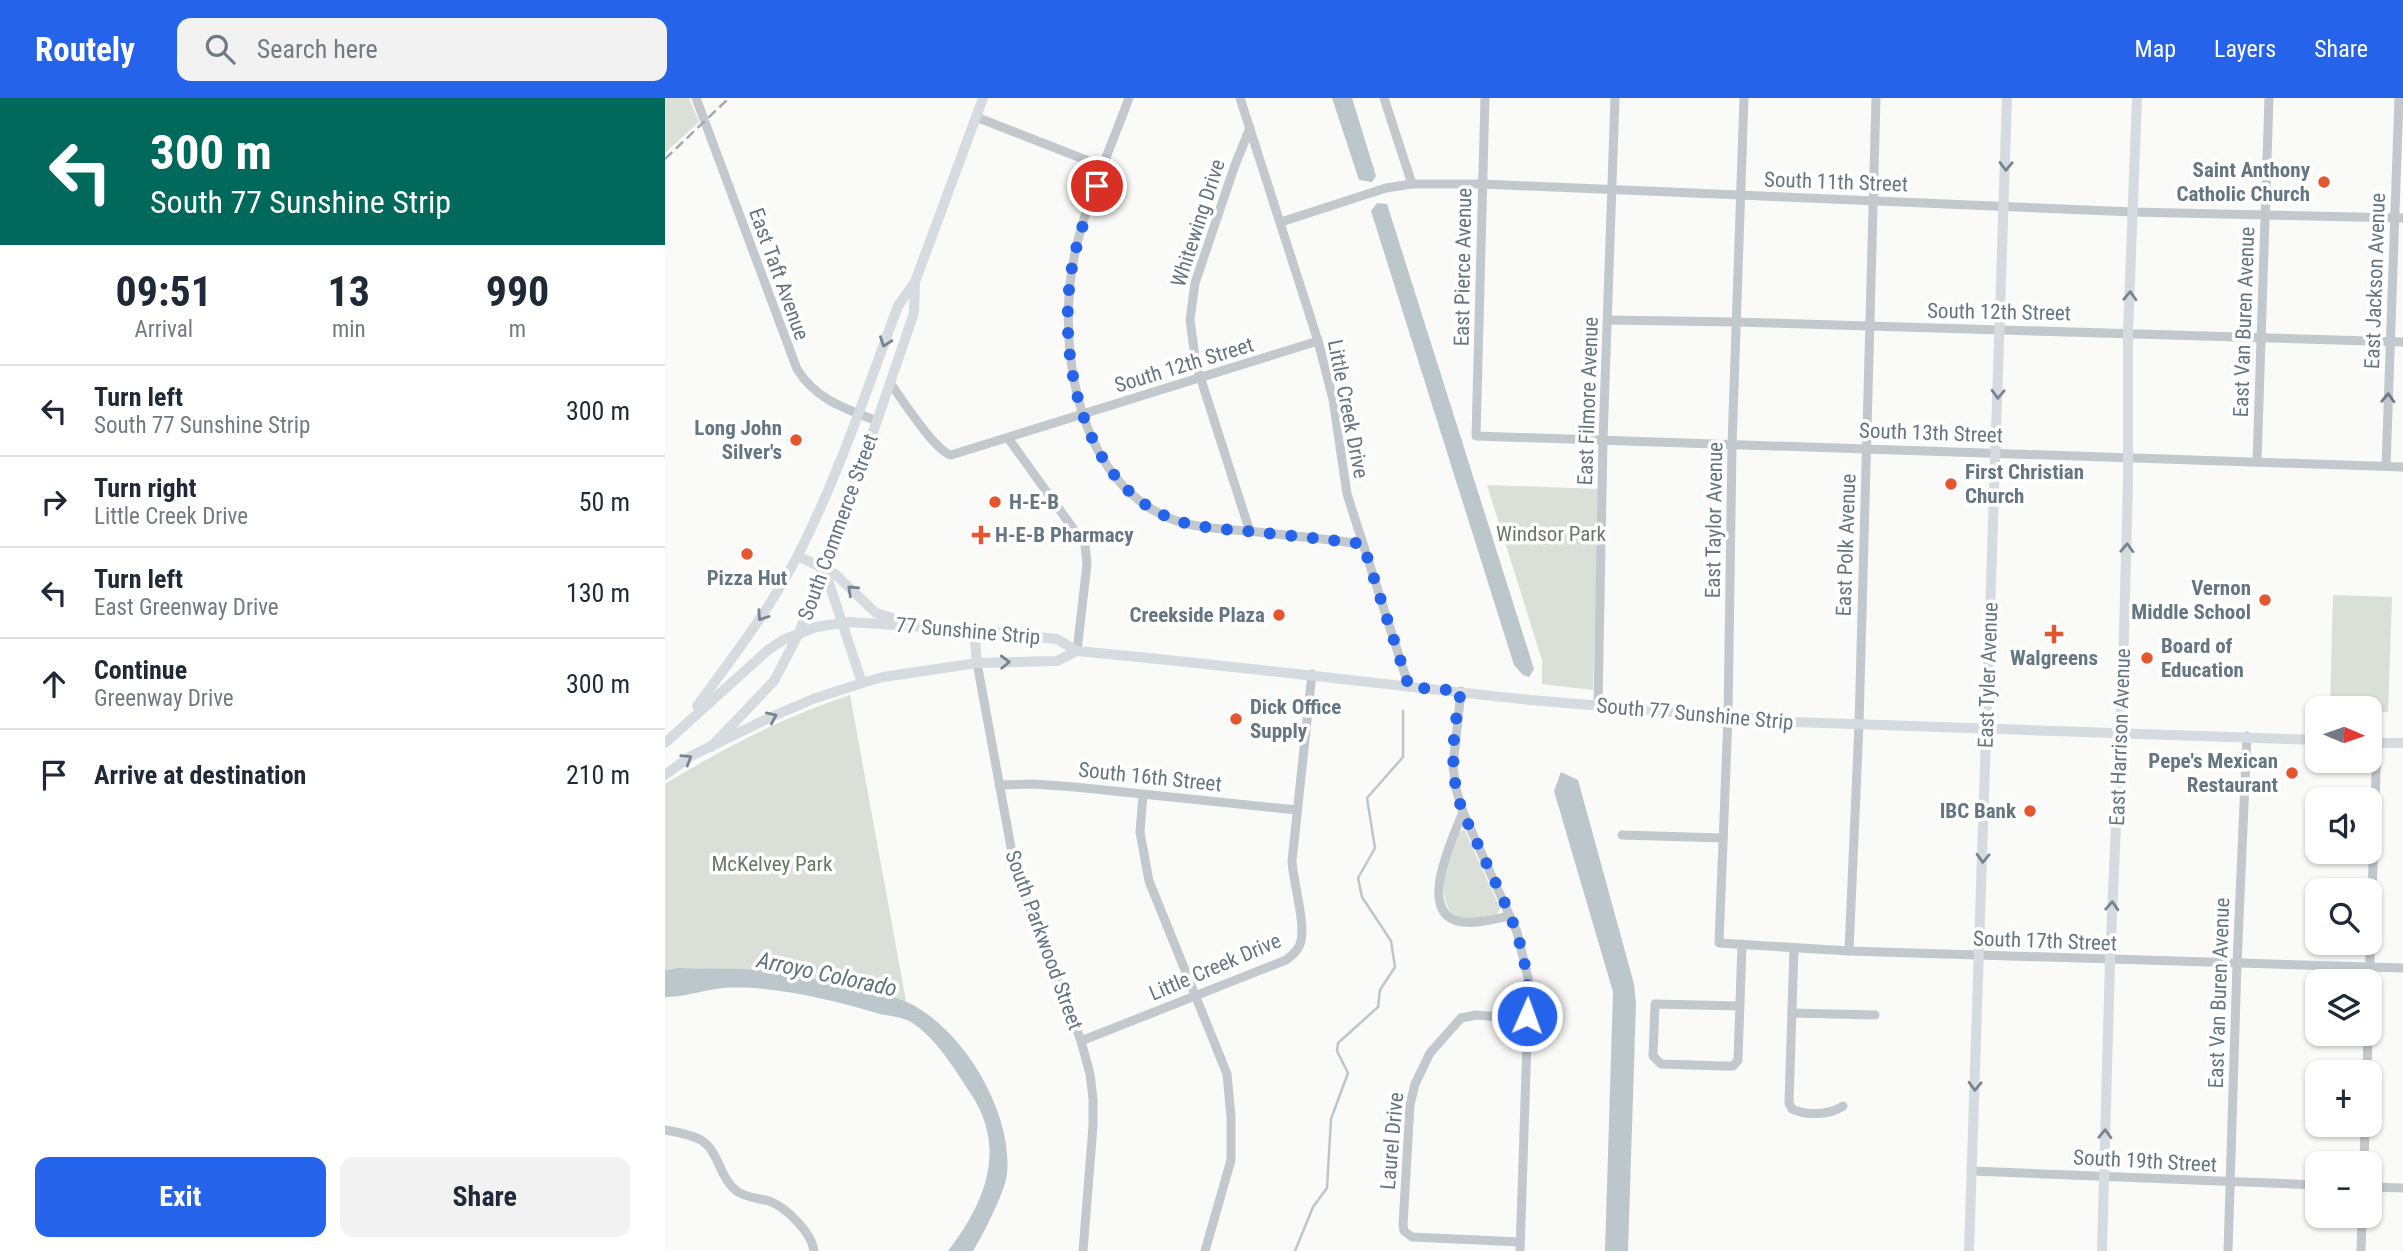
<!DOCTYPE html>
<meta charset="utf-8">
<style>
body{margin:0;font-family:"Roboto Condensed",sans-serif;background:#f2f2f3;color:#1f2937;height:100vh;display:flex;flex-direction:column;font-size:26px;white-space:nowrap}
*{box-sizing:border-box;margin:0}
p{font-size:23px;color:#747a83}
.icon{flex:none;width:38px;height:38px;fill:none;stroke:currentColor;stroke-width:2;stroke-linecap:round;stroke-linejoin:round}
.map{position:relative;flex:1;overflow:hidden}
.drawer{display:flex;flex-direction:column;background:#fff;width:665px}
.drawer>*{flex:none}
.guide{background:#00695c;color:#fff;overflow:hidden}
.needle{width:46px;rotate:92deg}
.controls{position:absolute;left:1640px;top:598px;display:grid;gap:14px}
.controls a{display:grid;place-items:center;width:77px;height:77px;border-radius:14px;background:#fff;box-shadow:0 2px 5px #0004;font-size:35px}
.pin{position:absolute;display:grid;place-items:center;width:60px;height:60px;color:#fff;margin:-30px;border:4px solid #fff;border-radius:50%;box-shadow:0 2px 7px #0007}
.me{position:absolute;width:77px;margin:-38px;rotate:2deg;stroke-linejoin:round;filter:drop-shadow(0 0 5px #0008)}
.turn{display:flex;align-items:center;gap:24px;height:147px;padding:0 35px;font-size:32px}
.turn .icon{width:91px;height:91px;stroke-width:2.5}
.turn b{display:block;font-size:49px;line-height:60px}
.eta{display:flex;justify-content:space-evenly;align-items:center;height:119px;text-align:center}
.eta b{font-size:42px;font-weight:700;line-height:49px}
.primary-button{display:flex;gap:14px;margin-top:auto;padding:14px 35px}
.primary-button a{flex:1;height:80px;border-radius:14px;background:#2563eb;color:#fff;font-size:28px;font-weight:700;line-height:80px;text-align:center}
.primary-button a+a{background:#f2f2f3;color:#1f2937}
ul{padding:0;list-style:none}
li{display:flex;align-items:center;gap:21px;height:91px;padding:0 35px;border-top:2px solid #e0e1e3}
li div{flex:1}
li b{display:block;font-size:26px}
li em{font-style:normal}
header{display:flex;align-items:center;gap:42px;box-sizing:border-box;height:98px;padding:0 35px;background:#2563eb;color:#fff}
header strong{font-size:33px}
nav{display:flex;gap:38px;margin-inline-start:auto;font-size:24px}
.search{width:490px;height:63px;background:#f2f2f3;display:flex;align-items:center;gap:18px;box-sizing:border-box;padding:0 24px;border-radius:14px;color:#747a83;font-size:26px}
main{display:flex;flex:1;min-height:0}
.map>svg:first-child{display:block}
.green{fill:#dadfd7}
.water{fill:#bbc7cb}
.lines{fill:none;stroke-linecap:round;stroke-linejoin:round}
.stream{stroke:#bbc7cb;stroke-width:2.5}
.minor{stroke:#c3c8cc;stroke-width:9}
.major{stroke:#d6dbdf;stroke-width:10}
.rail{stroke:#a2aab0;stroke-width:2.5;stroke-dasharray:10 5;stroke-linecap:butt}
.oneway{stroke:#768591}
.oneway2{stroke:#6a7a87}
.route{stroke:#2563eb;stroke-width:12;stroke-dasharray:0 21.6}
.poi-dot{fill:#e4572e;stroke:#fff;stroke-width:2.5}
.labels{text-anchor:middle;stroke-width:7;stroke-linejoin:round;paint-order:stroke}
.poi-label{font-size:21px;font-weight:bold;fill:#657683;stroke:#fff;text-anchor:end}
.street-label{font-size:21px;fill:#657683;stroke:#fff}
.park-label{font-size:21px;fill:#687a64;stroke:#fff}
.water-label{font-size:23px;font-style:italic;fill:#60757c;stroke:#fff}
</style>
<header>
<strong>Routely</strong>
<div class="search"><svg class="icon" aria-label="search" viewBox="0 0 24 24"><circle cx="10" cy="10" r="6"/><path d="M15 15l6 6"/></svg>Search here</div>
<nav><a>Map</a><a>Layers</a><a>Share</a></nav>
</header>
<main>
<section class="drawer">
<div class="guide">
<div class="turn"><svg class="icon" aria-label="left" viewBox="0 0 24 24"><path d="M17 20v-9H6M10 6l-5 5 5 5"/></svg><div><b>300 m</b>South 77 Sunshine Strip</div></div>
</div>
<div class="eta">
<div><b>09:51</b><p>Arrival</p></div>
<div><b>13</b><p>min</p></div>
<div><b>990</b><p>m</p></div>
</div>
<ul>
<li><svg class="icon" aria-label="left" viewBox="0 0 24 24"><path d="M17 20v-9H6M10 6l-5 5 5 5"/></svg><div><b>Turn left</b><p>South 77 Sunshine Strip</p></div><em>300 m</em></li>
<li><svg class="icon" aria-label="right" viewBox="0 0 24 24"><path d="M7 20v-9h11M14 6l5 5-5 5"/></svg><div><b>Turn right</b><p>Little Creek Drive</p></div><em>50 m</em></li>
<li><svg class="icon" aria-label="left" viewBox="0 0 24 24"><path d="M17 20v-9H6M10 6l-5 5 5 5"/></svg><div><b>Turn left</b><p>East Greenway Drive</p></div><em>130 m</em></li>
<li><svg class="icon" aria-label="ahead" viewBox="0 0 24 24"><path d="M12 20V5M6 11l6-6 6 6"/></svg><div><b>Continue</b><p>Greenway Drive</p></div><em>300 m</em></li>
<li><svg class="icon" aria-label="arrive" viewBox="0 0 24 24"><path d="M6 21V4h12l-3 4 3 4H6"/></svg><div><b>Arrive at destination</b></div><em>210 m</em></li>
</ul>
<div class="primary-button"><a>Exit</a><a>Share</a></div>
</section>
<div class="map">
<svg width="1738" height="1153" viewBox="0 0 1738 1153">
<rect width="100%" height="100%" fill="#fafaf8"/>
<g class="green">
<path d="M0 0H24L34 24 0 55Z"/>
<path d="M822 387 934 391 928 592 877 586V562Z"/>
<path d="M1668 497 1727 499 1723 614 1705 613 1704 611H1665Z"/>
<path d="M185 597 241 903 135 877 98 872 10 870 0 872V686C59 650 118 619 185 597Z"/>
<path d="M799 731 835 810 832 816C820 818 805 823 794 819 765 809 784 738 799 731Z"/>
</g>
<g class="water">
<path d="M667 0H687L711 78 707 84 694 82Z"/>
<path d="M712 105 722 106 869 571 864 579 858 577 849 567 706 113Z"/>
<path d="M896 674 913 682 969 886 971 906 963 1153H940L948 894 889 693Z"/>
<path d="M13 870C41 871 70 870 98 872 130 875 161 884 192 891 209 895 228 897 244 905 298 931 348 1014 342 1076 340 1094 318 1137 308 1153H283C321 1104 343 1049 304 993 288 969 271 940 246 924 238 919 224 918 215 916 167 902 108 887 58 890 38 892 20 899 0 899V872Z"/>
</g>
<g class="lines">
<path class="stream" d="M630 1153 648 1109 662 1090 666 1021 683 975 672 953 673 945 713 909 715 892 730 869 726 843 697 799 693 780 710 750 702 700 738 659V613"/>
<g class="minor">
<path d="M31 0 132 271C151 302 181 311 212 323"/>
<path d="M464 0C446 49 423 99 411 150 390 240 409 385 509 422 532 430 558 431 582 433 621 437 659 441 698 446"/>
<path d="M575 0 653 243 668 301 682 396 744 589"/>
<path d="M719 0 747 86"/>
<path d="M820 0 811 338C1120 348 1429 359 1738 369"/>
<path d="M1079 0 1067 347 1063 619 1054 845 1184 853 1738 870"/>
<path d="M311 19 439 69"/>
<path d="M585 30 570 67 530 185 525 222 531 266 585 434"/>
<path d="M616 124 721 90 747 86H817L1468 114 1738 120"/>
<path d="M943 222 1071 224 1738 244"/>
<path d="M225 285C237 301 270 353 286 357L653 243"/>
<path d="M343 340 420 447 422 466 412 553"/>
<path d="M1592 364 1604 0"/>
<path d="M1721 368 1734 0"/>
<path d="M312 565 350 771 416 943 425 976 428 1001V1028L418 1153"/>
<path d="M796 593 788 668 791 691 798 714 852 834 864 884 855 1153"/>
<path d="M933 608 938 342 950 0"/>
<path d="M334 687 368 686 410 689 632 712"/>
<path d="M478 697 475 734 484 783 562 976 566 1019V1062L540 1153"/>
<path d="M798 714C789 738 749 817 797 824 812 826 830 821 845 818"/>
<path d="M957 737 1058 740"/>
<path d="M1129 850 1124 1005 1127 1011C1141 1018 1165 1017 1178 1008"/>
<path d="M1184 853 1194 626 1211 0"/>
<path d="M1704 890 1712 645"/>
<path d="M1075 908 990 906 988 958 996 966 1059 968H1068L1073 962 1077 846"/>
<path d="M1127 915 1210 917"/>
<path d="M416 943 621 862C627 857 633 853 635 846 642 829 628 784 627 763L647 576"/>
<path d="M1702 975 1703 936"/>
<path d="M0 1032C12 1034 25 1036 36 1042 55 1054 54 1081 73 1094 83 1100 93 1100 104 1103 121 1109 147 1135 149 1153"/>
<path d="M1699 1066 1700 1027"/>
<path d="M1307 1073 1652 1087"/>
<path d="M1704 1089 1738 1090"/>
<path d="M855 1144 747 1139 739 1133 738 1127 745 1007 750 986 765 955 796 920 811 917 846 920 862 918"/>
<path d="M1563 1153 1572 866 1582 638"/>
<path d="M1696 1153 1697 1118"/>
</g>
<g class="major">
<path d="M133 458 170 476 211 515 228 520"/>
<path d="M159 470 197 585"/>
<path d="M309 532 312 565"/>
<path d="M32 608C68 559 105 511 133 457 174 377 202 291 233 208L250 184"/>
<path d="M0 645 103 552 118 542 151 529 184 524 309 532 392 541 412 553C563 567 714 586 865 602 953 610 1041 617 1129 624L1652 642"/>
<path d="M1704 645H1738"/>
<path d="M46 649 109 583 134 535 212 323 249 215 250 184 318 0"/>
<path d="M0 677 26 658 104 620 148 601 197 585 218 579 312 565 392 563 412 553"/>
<path d="M1304 1153 1342 0"/>
<path d="M1437 1153 1445 862 1458 571 1463 385V234L1472 0"/>
</g>
<path class="rail" d="M0 61 64 0"/>
</g>
<defs><path id="oneway-chevron" d="M-2-3.5L2.5 0L-2 3.5" fill="none" stroke-width="1.6" stroke-linecap="round" stroke-linejoin="round" transform="scale(1.75)"/></defs>
<g class="oneway">
<use href="#oneway-chevron" transform="translate(1341 68) rotate(91)"/>
<use href="#oneway-chevron" transform="translate(1465 198) rotate(-88)"/>
<use href="#oneway-chevron" transform="translate(220 244) rotate(110)"/>
<use href="#oneway-chevron" transform="translate(1333 296) rotate(92)"/>
<use href="#oneway-chevron" transform="translate(1462 450) rotate(-88)"/>
<use href="#oneway-chevron" transform="translate(187 492) rotate(-137)"/>
<use href="#oneway-chevron" transform="translate(97 518) rotate(124)"/>
<use href="#oneway-chevron" transform="translate(340 564) rotate(-2)"/>
<use href="#oneway-chevron" transform="translate(107 619) rotate(-24)"/>
<use href="#oneway-chevron" transform="translate(22 661) rotate(-32)"/>
<use href="#oneway-chevron" transform="translate(1318 760) rotate(92)"/>
<use href="#oneway-chevron" transform="translate(1447 808) rotate(-87)"/>
<use href="#oneway-chevron" transform="translate(1310 988) rotate(92)"/>
<use href="#oneway-chevron" transform="translate(1440 1036) rotate(-88)"/>
</g>
<use class="oneway2" href="#oneway-chevron" transform="translate(1723 300) rotate(-88)"/>
<g class="lines">
<path class="route" d="M432 88C421 117 411 144 406 175 393 260 417 387 508 421 531 430 557 431 582 433 620 437 659 441 698 446L744 589 796 593C790 624 785 658 791 690 794 707 802 724 810 740 837 803 868 847 862 918"/>
</g>
<g class="poi-dot">
<circle cx="1659" cy="84" r="7"/>
<circle cx="131" cy="342" r="7"/>
<circle cx="1286" cy="386" r="7"/>
<circle cx="330" cy="404" r="7"/>
<path d="M312.5 426.5h7v7h7v7h-7v7h-7v-7h-7v-7h7z"/>
<circle cx="82" cy="456" r="7"/>
<circle cx="1600" cy="502" r="7"/>
<circle cx="614" cy="517" r="7"/>
<path d="M1385.5 525.5h7v7h7v7h-7v7h-7v-7h-7v-7h7z"/>
<circle cx="1482" cy="560" r="7"/>
<circle cx="571" cy="621" r="7"/>
<circle cx="1627" cy="675" r="7"/>
<circle cx="1365" cy="713" r="7"/>
</g>
<g class="labels">
<g class="poi-label">
<text x="1645" y="79">Saint Anthony<tspan x="1645" dy="24">Catholic Church</tspan></text>
<text x="117" y="337">Long John<tspan x="117" dy="24">Silver's</tspan></text>
<text x="1300" y="381" text-anchor="start">First Christian<tspan x="1300" dy="24">Church</tspan></text>
<text x="344" y="411" text-anchor="start">H-E-B</text>
<text x="330" y="444" text-anchor="start">H-E-B Pharmacy</text>
<text x="82" y="487" text-anchor="middle">Pizza Hut</text>
<text x="1586" y="497">Vernon<tspan x="1586" dy="24">Middle School</tspan></text>
<text x="600" y="524">Creekside Plaza</text>
<text x="1496" y="555" text-anchor="start">Board of<tspan x="1496" dy="24">Education</tspan></text>
<text x="1389" y="567" text-anchor="middle">Walgreens</text>
<text x="585" y="616" text-anchor="start">Dick Office<tspan x="585" dy="24">Supply</tspan></text>
<text x="1613" y="670">Pepe's Mexican<tspan x="1613" dy="24">Restaurant</tspan></text>
<text x="1351" y="720">IBC Bank</text>
</g>
<g class="street-label">
<text transform="translate(1171 84) rotate(2)" y="7">South 11th Street</text>
<text transform="translate(533 125) rotate(-72)" y="7">Whitewing Drive</text>
<text transform="translate(798 169) rotate(-89)" y="7">East Pierce Avenue</text>
<text transform="translate(114 176) rotate(70)" y="7">East Taft Avenue</text>
<text transform="translate(1710 183) rotate(-88)" y="7">East Jackson Avenue</text>
<text transform="translate(1334 214) rotate(1)" y="7">South 12th Street</text>
<text transform="translate(1579 224) rotate(-88)" y="7">East Van Buren Avenue</text>
<text transform="translate(519 267) rotate(-17)" y="7">South 12th Street</text>
<text transform="translate(923 303) rotate(-88)" y="7">East Filmore Avenue</text>
<text transform="translate(683 311) rotate(79)" y="7">Little Creek Drive</text>
<text transform="translate(1266 335) rotate(2)" y="7">South 13th Street</text>
<text transform="translate(1049 422) rotate(-89)" y="7">East Taylor Avenue</text>
<text transform="translate(173 429) rotate(-70)" y="7">South Commerce Street</text>
<text transform="translate(1181 447) rotate(-88)" y="7">East Polk Avenue</text>
<text transform="translate(303 533) rotate(5)" y="7">77 Sunshine Strip</text>
<text transform="translate(1323 577) rotate(-88)" y="7">East Tyler Avenue</text>
<text transform="translate(1030 616) rotate(5)" y="7">South 77 Sunshine Strip</text>
<text transform="translate(1455 639) rotate(-88)" y="7">East Harrison Avenue</text>
<text transform="translate(485 679) rotate(6)" y="7">South 16th Street</text>
<text transform="translate(379 842) rotate(70)" y="7">South Parkwood Street</text>
<text transform="translate(1380 843) rotate(2)" y="7">South 17th Street</text>
<text transform="translate(550 869) rotate(-23)" y="7">Little Creek Drive</text>
<text transform="translate(1554 895) rotate(-88)" y="7">East Van Buren Avenue</text>
<text transform="translate(727 1043) rotate(-85)" y="7">Laurel Drive</text>
<text transform="translate(1480 1063) rotate(3)" y="7">South 19th Street</text>
</g>
<g class="park-label">
<text x="886" y="443">Windsor Park</text>
<text x="107" y="773">McKelvey Park</text>
</g>
<g class="water-label">
<text transform="translate(162 876) rotate(12)" y="8">Arroyo Colorado</text>
</g>
</g>
</svg>
<div class="controls">
<a><svg class="needle" viewBox="-14 -14 28 28"><path d="M0-13l5 13h-10z" fill="#e53935"/><path d="M0 13l5-13h-10z" fill="#747a83"/></svg></a>
<a><svg class="icon" aria-label="sound" viewBox="0 0 24 24"><path d="M4 9h4l5-4v14l-5-4H4zM17 9q2 3 0 6"/></svg></a>
<a><svg class="icon" aria-label="search" viewBox="0 0 24 24"><circle cx="10" cy="10" r="6"/><path d="M15 15l6 6"/></svg></a>
<a><svg class="icon" aria-label="layers" viewBox="0 0 24 24"><path d="M12 4l9 5-9 5-9-5zM3 14l9 5 9-5"/></svg></a>
<a>+</a>
<a>−</a>
</div>
<div class="pin" style="left:432px;top:88px;background:#d93025"><svg class="icon" aria-label="arrive" viewBox="0 0 24 24"><path d="M6 21V4h12l-3 4 3 4H6"/></svg></div>
<svg class="me" style="left:862px;top:918px" viewBox="-20 -20 40 40"><circle r="17" fill="#2563eb" stroke="#fff" stroke-width="3"/><path d="M0-11L8 9 0 5-8 9z" fill="#fff"/></svg>
</div>
</main>
